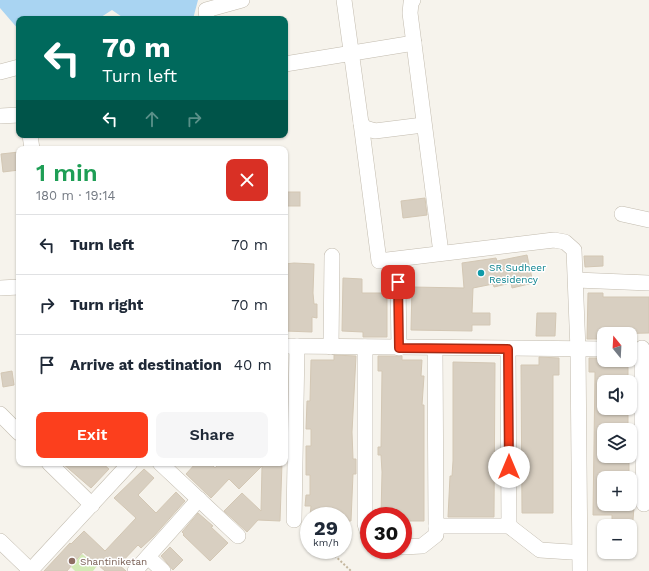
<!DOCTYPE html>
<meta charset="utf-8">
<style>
body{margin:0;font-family:"Work Sans",sans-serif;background:#f6f6f7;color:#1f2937;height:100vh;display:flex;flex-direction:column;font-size:15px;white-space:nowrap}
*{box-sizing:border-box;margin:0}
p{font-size:13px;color:#747a83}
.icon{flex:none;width:22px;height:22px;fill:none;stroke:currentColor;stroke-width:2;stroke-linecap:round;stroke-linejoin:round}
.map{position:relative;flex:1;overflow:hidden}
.details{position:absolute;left:16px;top:146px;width:272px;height:320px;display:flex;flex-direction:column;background:#fff;border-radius:8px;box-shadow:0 1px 3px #0004}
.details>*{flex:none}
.guide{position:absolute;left:16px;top:16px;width:272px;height:122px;border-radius:8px;box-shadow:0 1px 3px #0004;background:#00695c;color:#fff;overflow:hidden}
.needle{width:26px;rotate:342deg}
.fabs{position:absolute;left:597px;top:327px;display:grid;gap:8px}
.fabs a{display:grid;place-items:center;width:40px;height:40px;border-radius:8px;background:#fff;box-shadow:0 1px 3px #0004;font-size:20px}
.speed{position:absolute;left:300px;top:507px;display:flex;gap:8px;font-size:20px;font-weight:700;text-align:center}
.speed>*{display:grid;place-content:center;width:52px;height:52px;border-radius:50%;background:#fff;box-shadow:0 1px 3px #0004;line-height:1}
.speed small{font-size:10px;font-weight:400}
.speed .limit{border:6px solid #d22;background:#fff;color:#111}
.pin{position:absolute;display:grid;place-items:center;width:34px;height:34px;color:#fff;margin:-17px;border-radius:8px;box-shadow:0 2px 6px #0006}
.me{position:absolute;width:44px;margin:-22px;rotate:0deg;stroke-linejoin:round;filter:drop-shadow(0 0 3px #0008)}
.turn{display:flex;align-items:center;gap:14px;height:84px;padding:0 20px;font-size:18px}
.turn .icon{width:52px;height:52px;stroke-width:2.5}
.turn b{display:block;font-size:28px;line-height:34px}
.lanes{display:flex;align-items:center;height:38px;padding:0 20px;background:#0003;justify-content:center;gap:20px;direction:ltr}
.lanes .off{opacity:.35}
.round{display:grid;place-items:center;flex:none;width:42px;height:42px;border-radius:8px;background:#f6f6f7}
.head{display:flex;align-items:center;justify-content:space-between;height:68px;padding:0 20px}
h1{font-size:24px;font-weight:600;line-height:30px;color:#1e9e55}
.cta{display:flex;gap:8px;margin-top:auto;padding:8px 20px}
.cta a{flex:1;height:46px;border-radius:8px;background:#fc3f1d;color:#fff;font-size:16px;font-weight:600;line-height:46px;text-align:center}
.cta a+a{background:#f6f6f7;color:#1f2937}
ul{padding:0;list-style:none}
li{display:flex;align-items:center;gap:12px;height:60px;padding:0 20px;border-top:1px solid #e0e1e3}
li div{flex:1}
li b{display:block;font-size:15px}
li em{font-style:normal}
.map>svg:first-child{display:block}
.green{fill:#d2eab5}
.water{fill:#a9d4f2}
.building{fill:#d8cfc1;stroke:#d3c7b4}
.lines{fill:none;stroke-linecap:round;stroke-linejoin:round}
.minor-casing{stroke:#c2bbae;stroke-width:16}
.path{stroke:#c4b79f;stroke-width:2;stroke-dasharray:2 2;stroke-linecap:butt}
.minor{stroke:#fff;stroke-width:15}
.route-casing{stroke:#a42913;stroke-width:10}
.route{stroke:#fc3f1d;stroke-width:7}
.culture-dot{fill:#0f9aa8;stroke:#fff;stroke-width:1.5}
.education-dot{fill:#8d6e63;stroke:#fff;stroke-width:1.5}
.labels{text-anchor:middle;stroke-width:3;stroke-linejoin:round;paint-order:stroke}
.culture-label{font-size:10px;fill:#0d838f;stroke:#fff;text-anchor:start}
.education-label{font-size:10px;fill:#785e54;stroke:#fff;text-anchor:start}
</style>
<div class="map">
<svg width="649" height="571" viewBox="0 0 649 571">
<rect width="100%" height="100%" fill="#f6f3ec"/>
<path class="green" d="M82 554 97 566 93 571H75L71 567Z"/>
<path class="water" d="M0 0H198L193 19H125L112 10 98 19H19V30L0 8Z"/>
<g class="building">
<path d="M19 152V170L3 172 1 154Z"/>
<rect x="285" y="192" width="15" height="14"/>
<path d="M425 198 427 215 403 218 401 201Z"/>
<path d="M527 255 533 283 512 288 511 283 494 287 493 284 473 288 472 313H490V325H472V331L411 330 412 287 464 288 462 263 496 258 497 261Z"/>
<path d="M584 256H603V266L585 267Z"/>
<path d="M294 263 314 264 313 293 314 304H317V318L312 317V332L285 331V264Z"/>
<path d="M343 278 362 279V293H387V337H363V332L342 331Z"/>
<path d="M588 293H603V297H649V333L602 334V339H587Z"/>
<path d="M537 313H556L555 336H536Z"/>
<path d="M334 355 356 356 352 432 353 459H356V474H353L351 521H343V516H310L311 506H305L306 495H310V475H306V446H311V429H306L307 401H310L311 360H334Z"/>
<path d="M378 356H402V360H422L421 376H424L422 405H424V521H403V516H381L382 472 381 455H378V447H381L382 371H378Z"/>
<path d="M539 357 559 358V375H553V513H522L521 365H539Z"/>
<path d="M589 358H604V360L609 361H628V382H604V408H628V430H604V456H629V478H604V504H629V507H634L633 520H612V515H593L595 372H589Z"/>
<path d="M453 362 495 363 494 517H448L450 476H452L453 461Z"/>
<path d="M12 371 14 385 3 387 1 373Z"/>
<path d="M62 463H102L109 469 91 488Z"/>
<path d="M196 463H210L215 468 220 463H282L280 521 258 520 247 532 224 511 242 493 261 511 262 466 239 489 229 479 211 498 186 474Z"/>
<path d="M144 469 154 478 138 495 156 513 176 492 185 501 154 536 141 548 138 545 119 565 126 571H105L83 552 67 571H44L70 543 71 544 84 531 105 551 136 518 114 498Z"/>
<path d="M198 513 213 526 211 527 228 543 210 561 183 535 184 534 182 532Z"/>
<path d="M170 547 183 560 173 570 161 556Z"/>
</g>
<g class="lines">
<defs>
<g id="minor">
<path d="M344 0 361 123 365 128 375 131 423 125"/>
<path d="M413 0 411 3 410 13 441 253"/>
<path d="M207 19 206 10 242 0"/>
<path d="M285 64 414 43"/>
<path d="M0 72 19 67"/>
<path d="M0 116 19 115"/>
<path d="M361 123 379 261 554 240 565 242 574 250 578 350 580 571"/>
<path d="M30 135 32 149"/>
<path d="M622 214 649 220"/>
<path d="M576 280 649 283"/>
<path d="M398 282 399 348"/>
<path d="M0 288 19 287"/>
<path d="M285 346 604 349"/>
<path d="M331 347 332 256"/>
<path d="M365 347V524L369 537"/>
<path d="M435 348 436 526H509L540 550 571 552"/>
<path d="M642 348V421L644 504"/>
<path d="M508 349 509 526"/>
<path d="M0 414 19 433"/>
<path d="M49 463 92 505"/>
<path d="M160 463 238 536"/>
<path d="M294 520 297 346"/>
<path d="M0 541 31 571"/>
<path d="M403 547 422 546 436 535V526"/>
<path d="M148 557 163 571"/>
<path d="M31 570 130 463"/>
<path d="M135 571 199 499"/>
</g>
</defs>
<use href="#minor" class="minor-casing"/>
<g class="path">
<path d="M303 528 309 533"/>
<path d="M329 550 351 571"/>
</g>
<use href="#minor" class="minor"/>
</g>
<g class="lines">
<defs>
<path id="route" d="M398 282 399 348 508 349 509 467"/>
</defs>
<use href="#route" class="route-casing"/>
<use href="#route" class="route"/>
</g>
<circle class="culture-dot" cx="481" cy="273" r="4"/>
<circle class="education-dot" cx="72" cy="561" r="4"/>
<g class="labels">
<g class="culture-label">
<text x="489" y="271">SR Sudheer<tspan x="489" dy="12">Residency</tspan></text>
</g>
<g class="education-label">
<text x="80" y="565">Shantiniketan</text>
</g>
</g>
</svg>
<div class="fabs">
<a><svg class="needle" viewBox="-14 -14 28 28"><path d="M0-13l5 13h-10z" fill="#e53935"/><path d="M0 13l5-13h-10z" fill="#747a83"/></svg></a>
<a><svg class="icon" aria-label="sound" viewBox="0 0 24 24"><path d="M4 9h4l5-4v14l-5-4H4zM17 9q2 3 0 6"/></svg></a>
<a><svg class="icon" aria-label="layers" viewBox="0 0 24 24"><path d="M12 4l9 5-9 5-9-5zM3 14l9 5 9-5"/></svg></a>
<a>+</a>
<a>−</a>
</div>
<div class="speed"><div>29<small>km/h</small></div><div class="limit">30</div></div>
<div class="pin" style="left:398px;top:282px;background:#d93025"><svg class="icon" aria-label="arrive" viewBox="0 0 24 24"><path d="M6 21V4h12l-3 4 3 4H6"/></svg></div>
<svg class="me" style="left:509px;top:467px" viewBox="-20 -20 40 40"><circle r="19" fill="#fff"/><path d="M0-13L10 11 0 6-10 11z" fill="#fc3f1d"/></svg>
<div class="guide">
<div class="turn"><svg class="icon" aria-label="left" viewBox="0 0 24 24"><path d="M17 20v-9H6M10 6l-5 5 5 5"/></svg><div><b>70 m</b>Turn left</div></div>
<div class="lanes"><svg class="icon" aria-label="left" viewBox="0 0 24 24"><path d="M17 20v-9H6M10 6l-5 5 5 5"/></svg><svg class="icon off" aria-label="ahead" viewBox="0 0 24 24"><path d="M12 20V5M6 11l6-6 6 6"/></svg><svg class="icon off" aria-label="right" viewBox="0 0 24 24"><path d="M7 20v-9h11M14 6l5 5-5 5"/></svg></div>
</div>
<section class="details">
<div class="head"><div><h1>1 min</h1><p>180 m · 19:14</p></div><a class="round" style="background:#d93025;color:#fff"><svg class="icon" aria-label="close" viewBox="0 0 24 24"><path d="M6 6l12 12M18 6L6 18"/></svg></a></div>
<ul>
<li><svg class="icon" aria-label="left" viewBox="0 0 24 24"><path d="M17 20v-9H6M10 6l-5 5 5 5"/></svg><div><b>Turn left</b></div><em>70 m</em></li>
<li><svg class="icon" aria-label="right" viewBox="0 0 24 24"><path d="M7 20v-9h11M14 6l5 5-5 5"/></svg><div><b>Turn right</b></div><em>70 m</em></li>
<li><svg class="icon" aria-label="arrive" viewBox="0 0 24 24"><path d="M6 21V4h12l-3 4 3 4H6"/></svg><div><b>Arrive at destination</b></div><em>40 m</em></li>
</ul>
<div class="cta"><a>Exit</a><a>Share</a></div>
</section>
</div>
